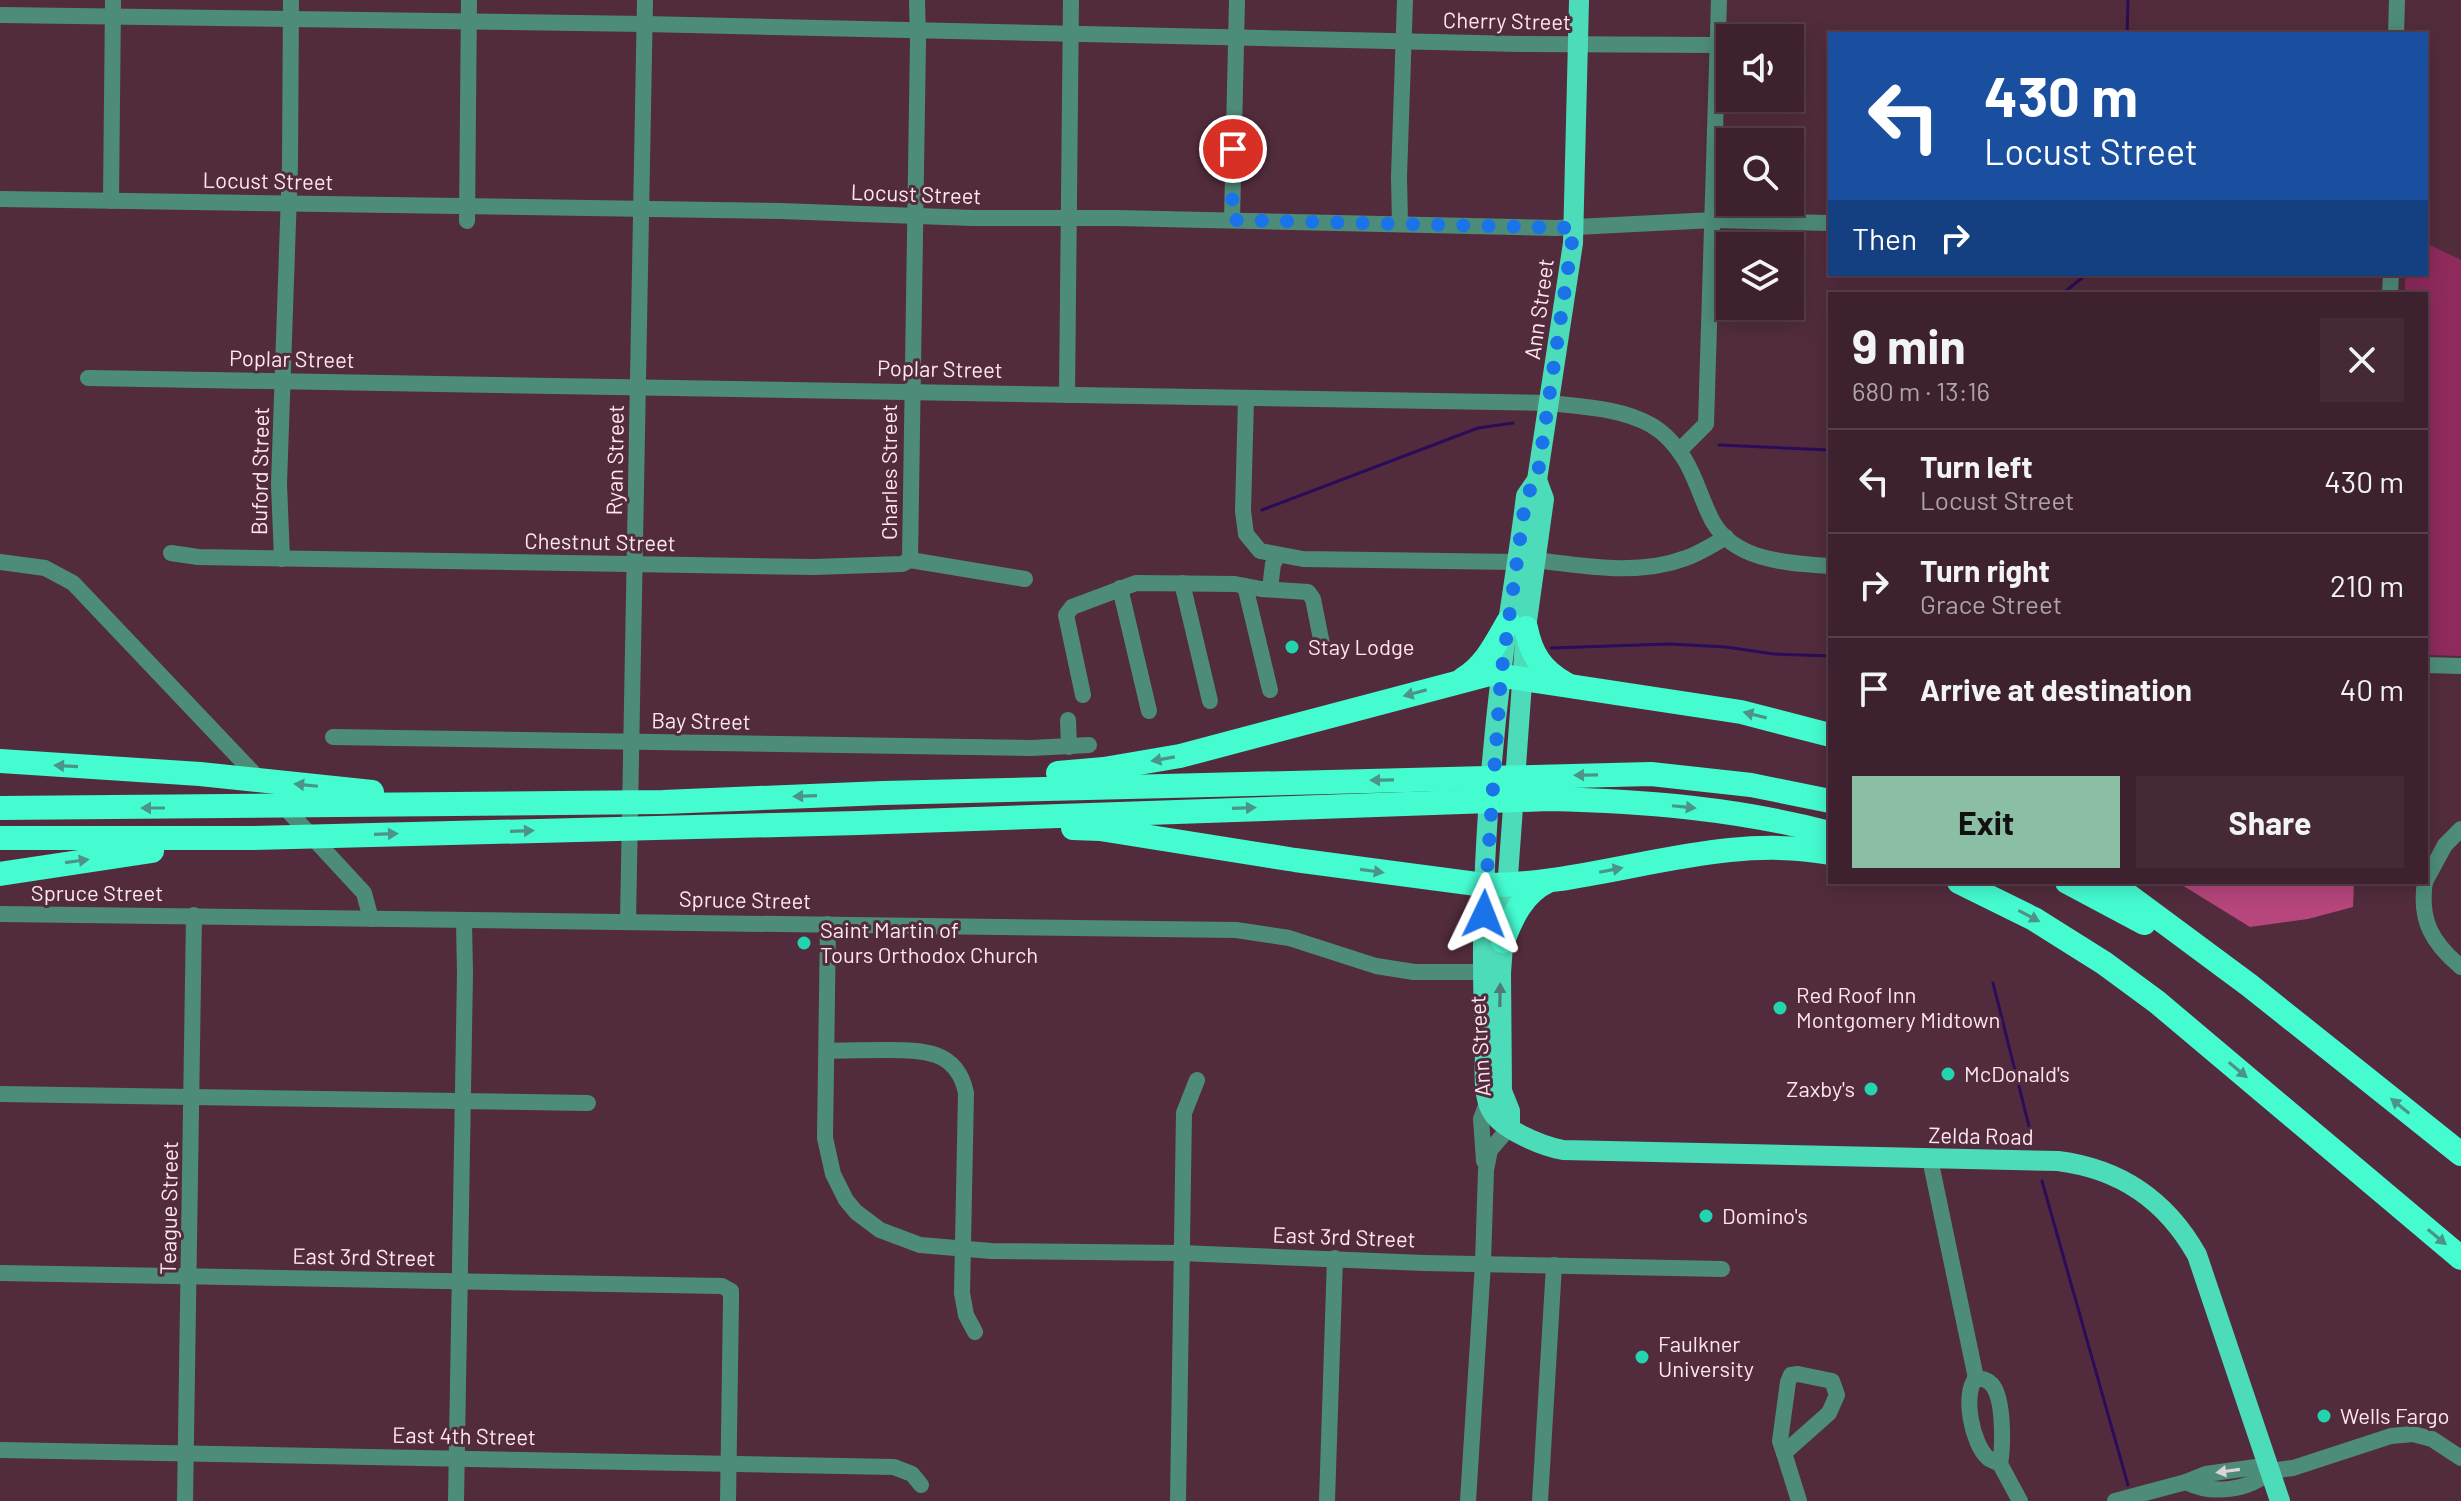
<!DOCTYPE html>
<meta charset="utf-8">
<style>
body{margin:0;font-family:Barlow,sans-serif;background:#452936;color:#f1f3f6;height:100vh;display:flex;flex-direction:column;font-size:30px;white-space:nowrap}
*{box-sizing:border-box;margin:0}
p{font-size:26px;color:#ada3aa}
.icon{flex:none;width:44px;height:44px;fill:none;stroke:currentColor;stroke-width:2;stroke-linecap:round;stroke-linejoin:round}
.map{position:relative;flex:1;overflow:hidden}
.drawer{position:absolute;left:1828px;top:292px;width:600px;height:592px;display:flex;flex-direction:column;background:#3e212e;border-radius:0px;box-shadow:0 4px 20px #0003,0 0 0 2px #573e4a}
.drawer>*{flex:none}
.hud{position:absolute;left:1828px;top:32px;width:600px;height:244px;border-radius:0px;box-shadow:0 4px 20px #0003,0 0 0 2px #573e4a;background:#1a4fa0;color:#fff;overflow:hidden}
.fabs{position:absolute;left:1716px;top:24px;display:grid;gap:16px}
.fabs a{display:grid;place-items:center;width:88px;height:88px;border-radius:0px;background:#3e212e;box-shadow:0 4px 20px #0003,0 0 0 2px #573e4a;font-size:40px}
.pin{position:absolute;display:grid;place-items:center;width:68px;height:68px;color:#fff;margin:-34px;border:4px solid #fff;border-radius:50%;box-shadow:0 2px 8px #0007}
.me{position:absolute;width:88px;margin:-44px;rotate:2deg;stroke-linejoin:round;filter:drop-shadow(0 0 6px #0008)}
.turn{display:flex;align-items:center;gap:28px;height:168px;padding:0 24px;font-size:36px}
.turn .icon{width:104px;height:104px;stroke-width:2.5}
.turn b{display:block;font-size:56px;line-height:68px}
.then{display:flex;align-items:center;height:76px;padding:0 24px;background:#0003;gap:16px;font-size:30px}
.round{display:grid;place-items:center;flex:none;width:84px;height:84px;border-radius:0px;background:#452936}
.overview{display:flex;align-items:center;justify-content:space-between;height:136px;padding:0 24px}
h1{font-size:48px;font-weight:700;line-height:60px}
.action{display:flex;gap:16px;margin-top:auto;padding:16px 24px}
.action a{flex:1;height:92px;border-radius:0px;background:#8abfa5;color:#111;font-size:32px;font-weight:700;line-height:92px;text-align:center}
.action a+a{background:#452936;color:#f1f3f6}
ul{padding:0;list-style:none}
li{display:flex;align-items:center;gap:24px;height:104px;padding:0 24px;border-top:2px solid #573e4a}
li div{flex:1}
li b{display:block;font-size:30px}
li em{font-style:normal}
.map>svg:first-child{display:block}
.green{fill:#8f2a5d}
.forest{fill:#b6467c}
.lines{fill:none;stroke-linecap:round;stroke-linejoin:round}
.stream{stroke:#2a0c59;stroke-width:3}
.minor{stroke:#4e8c7a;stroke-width:16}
.major{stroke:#4ddcb9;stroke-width:20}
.highway{stroke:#45fcd1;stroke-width:24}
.oneway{fill:#4c9487}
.oneway2{fill:#507b75}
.oneway3{fill:#dcd3d8}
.route{stroke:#1a73e8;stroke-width:14;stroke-dasharray:0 25.2}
.poi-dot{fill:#23d5af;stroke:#522c3d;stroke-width:3}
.labels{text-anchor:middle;stroke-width:6;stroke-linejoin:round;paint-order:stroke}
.street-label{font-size:22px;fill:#ffe5ef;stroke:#522c3d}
.poi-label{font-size:22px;fill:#ffe5ef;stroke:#522c3d;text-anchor:start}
</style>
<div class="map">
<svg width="2461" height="1501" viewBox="0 0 2461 1501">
<rect width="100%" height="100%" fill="#522c3d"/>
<path class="green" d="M2426 243 2461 260V656L2426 655V294H2405V274H2426Z"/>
<path class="forest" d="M2177 882H2354L2353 907 2308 919 2250 927Z"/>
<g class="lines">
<g class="stream">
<path d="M2127 34 2128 0"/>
<path d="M2062 294 2087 274"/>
<path d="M1719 445 1830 450"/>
<path d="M1262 510 1478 428 1513 423"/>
<path d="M1551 648 1669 644 1726 647 1774 654 1830 656"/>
<path d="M1993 983 2032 1138"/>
<path d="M2042 1181 2128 1485"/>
</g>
<g class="minor">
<path d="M0 15 645 24 1520 44 1717 45"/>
<path d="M2396 34 2397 0"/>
<path d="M0 199 780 211 973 218H1118L1556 228 1714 220 1830 223"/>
<path d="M111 201 113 0"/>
<path d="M1232 220 1237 0"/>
<path d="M467 221 469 0"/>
<path d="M1400 224 1399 177 1405 0"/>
<path d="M2390 294 2391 274"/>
<path d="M88 378 1549 403C1583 407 1620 408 1651 425 1665 433 1677 447 1685 460 1697 480 1702 502 1713 522 1736 562 1790 563 1830 566"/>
<path d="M1067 395 1071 0"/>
<path d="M1246 399 1243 511 1246 534 1260 551 1303 559 1517 562"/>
<path d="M1679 451 1706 424 1719 0"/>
<path d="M171 553 198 557 814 567 902 564 910 560 1025 579"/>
<path d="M282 559 279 484 290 164 291 0"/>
<path d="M910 560 918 40 917 0"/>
<path d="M1535 560C1585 566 1638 576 1686 558 1700 553 1713 545 1726 537"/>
<path d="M0 562 45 568 73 583 261 781"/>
<path d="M1182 583 1210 701"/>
<path d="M1245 586 1270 690"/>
<path d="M1120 588 1149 711"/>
<path d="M1270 589 1273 564 1278 555"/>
<path d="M2426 665 2461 666"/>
<path d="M1083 695 1066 615 1072 607 1136 583 1235 584 1261 589 1308 592 1313 599 1322 644"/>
<path d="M1068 720 1069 747"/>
<path d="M333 737 1031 748 1089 745"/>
<path d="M279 801 364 893 371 919"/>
<path d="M2426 880 2445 845 2461 829"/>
<path d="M2425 882C2419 920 2432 943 2461 967"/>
<path d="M0 914 1236 930 1289 938 1376 966 1414 972H1484"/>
<path d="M628 921 645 0"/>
<path d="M828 924 825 1138 833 1174 846 1200 856 1212 880 1230 920 1245 991 1251 1181 1253 1424 1263 1722 1269"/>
<path d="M827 1051C846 1050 865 1050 885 1050 921 1050 957 1049 966 1093L962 1293 966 1315 975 1332"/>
<path d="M0 1094 588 1103"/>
<path d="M1930 1159 1976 1378C1983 1379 1989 1380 1993 1386 2004 1401 2003 1447 2000 1464L2020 1501"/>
<path d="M1484 1161 1481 1119 1488 1100"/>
<path d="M0 1273 722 1286 731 1291V1300L728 1501"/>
<path d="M1798 1374 1832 1381 1837 1395 1829 1413 1784 1453 1780 1441 1788 1382 1791 1375Z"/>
<path d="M1976 1378C1962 1394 1972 1444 1988 1458 1991 1460 1996 1462 2000 1464"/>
<path d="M0 1450 894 1467 912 1474 921 1485"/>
<path d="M1784 1453 1799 1501"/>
<path d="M2186 1482C2212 1495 2249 1491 2270 1471"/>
<path d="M185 1501 194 915"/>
<path d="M456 1501 465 973 464 921"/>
<path d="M1178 1501 1184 1113 1197 1080"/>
<path d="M1327 1501 1335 1258"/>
<path d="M1468 1501 1483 1263 1486 1170 1490 1150 1510 1127"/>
<path d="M1540 1501 1554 1265"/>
<path d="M2115 1501 2186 1482 2206 1474 2256 1467 2270 1471 2293 1468 2391 1436 2413 1434 2432 1439 2461 1458"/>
</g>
<g class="major">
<path d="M1579 0 1573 243 1537 480 1526 496C1519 556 1508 615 1501 675 1487 793 1479 920 1485 1038 1486 1060 1481 1091 1491 1110 1500 1129 1542 1146 1563 1150L2058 1161C2121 1169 2166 1200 2197 1255L2280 1501"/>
<path d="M1510 1127V1111L1502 1091 1501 973 1526 628 1544 499 1537 480"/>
</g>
<g class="highway">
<path d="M1526 628C1531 654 1542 671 1566 684"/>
<path d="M1463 679C1485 666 1496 643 1508 622"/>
<path d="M0 761 200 774 372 792"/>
<path d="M1058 773 1104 769 1180 756 1490 674 1741 712 1830 735"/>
<path d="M0 808 663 802 883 793 1651 774 1751 785 1830 801"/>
<path d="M1073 828 1100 829 1295 860 1484 885C1600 886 1714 831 1830 853"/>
<path d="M0 838H252L858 823 1550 799C1645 801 1738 809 1830 833"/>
<path d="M0 874 152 851"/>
<path d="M1959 882 2034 919 2104 963 2157 1002 2461 1258"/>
<path d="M2067 882 2144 923"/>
<path d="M2110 882 2249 985 2461 1154"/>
<path d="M1503 941C1512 917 1523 893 1548 881"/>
</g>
</g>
<defs><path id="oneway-solid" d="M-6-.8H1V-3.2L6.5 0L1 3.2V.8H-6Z" transform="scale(2)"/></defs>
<g class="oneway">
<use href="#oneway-solid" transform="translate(1415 693) rotate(165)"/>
<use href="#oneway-solid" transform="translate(1755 715) rotate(-166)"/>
<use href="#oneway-solid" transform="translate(1163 759) rotate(170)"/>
<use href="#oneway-solid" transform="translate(66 766) rotate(-177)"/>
<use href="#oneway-solid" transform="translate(1586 775) rotate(179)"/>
<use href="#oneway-solid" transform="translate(1382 780) rotate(179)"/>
<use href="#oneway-solid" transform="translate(306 785) rotate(-174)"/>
<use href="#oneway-solid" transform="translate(805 796) rotate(178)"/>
<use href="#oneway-solid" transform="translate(1684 807) rotate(6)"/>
<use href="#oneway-solid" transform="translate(153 808) rotate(180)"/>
<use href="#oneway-solid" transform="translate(1244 808) rotate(-2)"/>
<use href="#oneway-solid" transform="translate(522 831) rotate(-2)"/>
<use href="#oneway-solid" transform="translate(386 834) rotate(-2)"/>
<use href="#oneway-solid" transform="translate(77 861) rotate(-8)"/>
<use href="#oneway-solid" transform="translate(1611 870) rotate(-11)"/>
<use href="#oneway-solid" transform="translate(1372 871) rotate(8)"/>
<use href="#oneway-solid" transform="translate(2029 916) rotate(28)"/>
<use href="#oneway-solid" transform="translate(2238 1070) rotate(40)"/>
<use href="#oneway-solid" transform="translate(2400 1106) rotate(-141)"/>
<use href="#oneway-solid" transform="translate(2437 1237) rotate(40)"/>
</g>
<use class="oneway2" href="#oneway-solid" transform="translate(1500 995) rotate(-89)"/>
<use class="oneway3" href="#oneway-solid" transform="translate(2228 1471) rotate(172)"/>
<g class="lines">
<path class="route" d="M1233 149 1232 220 1574 228 1537 480 1526 496 1501 676 1484 914"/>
</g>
<g class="poi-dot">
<circle cx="1292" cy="647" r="8"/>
<circle cx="804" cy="943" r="8"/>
<circle cx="1780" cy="1008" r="8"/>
<circle cx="1948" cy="1074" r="8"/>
<circle cx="1871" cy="1089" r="8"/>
<circle cx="1706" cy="1216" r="8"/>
<circle cx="1642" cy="1357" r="8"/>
<circle cx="2324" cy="1416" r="8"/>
</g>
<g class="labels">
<g class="street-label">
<text transform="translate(1507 21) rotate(1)" y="8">Cherry Street</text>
<text transform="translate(268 181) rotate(1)" y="8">Locust Street</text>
<text transform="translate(916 194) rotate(2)" y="8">Locust Street</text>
<text transform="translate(1539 309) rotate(-82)" y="8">Ann Street</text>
<text transform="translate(292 359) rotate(1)" y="8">Poplar Street</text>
<text transform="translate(940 369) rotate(1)" y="8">Poplar Street</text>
<text transform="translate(615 460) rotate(-89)" y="8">Ryan Street</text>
<text transform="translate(260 471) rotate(-89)" y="8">Buford Street</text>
<text transform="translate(889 472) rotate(-90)" y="8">Charles Street</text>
<text transform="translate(600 542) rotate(1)" y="8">Chestnut Street</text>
<text transform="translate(701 721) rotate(1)" y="8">Bay Street</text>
<text x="97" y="901">Spruce Street</text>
<text transform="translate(745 900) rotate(1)" y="8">Spruce Street</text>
<text transform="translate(1480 1046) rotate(-93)" y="8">Ann Street</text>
<text transform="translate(1981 1136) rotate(1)" y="8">Zelda Road</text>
<text transform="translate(169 1208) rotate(-89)" y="8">Teague Street</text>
<text transform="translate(1344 1237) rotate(2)" y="8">East 3rd Street</text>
<text transform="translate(364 1257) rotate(1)" y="8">East 3rd Street</text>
<text transform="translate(464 1436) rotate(1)" y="8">East 4th Street</text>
</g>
<g class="poi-label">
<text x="1308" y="655">Stay Lodge</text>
<text x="820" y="938">Saint Martin of<tspan x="820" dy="25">Tours Orthodox Church</tspan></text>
<text x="1796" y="1003">Red Roof Inn<tspan x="1796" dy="25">Montgomery Midtown</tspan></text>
<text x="1964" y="1082">McDonald's</text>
<text x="1855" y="1097" text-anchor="end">Zaxby's</text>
<text x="1722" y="1224">Domino's</text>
<text x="1658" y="1352">Faulkner<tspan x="1658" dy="25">University</tspan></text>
<text x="2340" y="1424">Wells Fargo</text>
</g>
</g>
</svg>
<div class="fabs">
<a><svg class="icon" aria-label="sound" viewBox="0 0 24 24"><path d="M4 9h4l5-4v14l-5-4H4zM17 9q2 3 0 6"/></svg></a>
<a><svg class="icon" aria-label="search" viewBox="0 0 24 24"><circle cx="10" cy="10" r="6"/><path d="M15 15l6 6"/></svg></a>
<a><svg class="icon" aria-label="layers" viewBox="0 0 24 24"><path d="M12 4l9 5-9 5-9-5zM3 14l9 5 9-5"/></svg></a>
</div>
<div class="pin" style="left:1233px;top:149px;background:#d93025"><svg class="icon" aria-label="arrive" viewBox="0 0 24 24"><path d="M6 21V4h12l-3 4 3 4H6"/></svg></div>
<svg class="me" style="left:1484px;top:914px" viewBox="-20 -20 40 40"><path d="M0-17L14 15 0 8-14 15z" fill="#1a73e8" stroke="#fff" stroke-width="4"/></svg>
<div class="hud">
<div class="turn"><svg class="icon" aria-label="left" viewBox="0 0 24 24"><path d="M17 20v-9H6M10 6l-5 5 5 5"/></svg><div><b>430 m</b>Locust Street</div></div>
<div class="then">Then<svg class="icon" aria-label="right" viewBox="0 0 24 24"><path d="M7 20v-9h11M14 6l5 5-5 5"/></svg></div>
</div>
<section class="drawer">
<div class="overview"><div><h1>9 min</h1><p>680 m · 13:16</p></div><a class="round"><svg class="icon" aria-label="close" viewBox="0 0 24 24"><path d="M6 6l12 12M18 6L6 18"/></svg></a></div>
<ul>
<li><svg class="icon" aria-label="left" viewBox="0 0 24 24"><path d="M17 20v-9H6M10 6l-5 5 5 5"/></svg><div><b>Turn left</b><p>Locust Street</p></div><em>430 m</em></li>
<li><svg class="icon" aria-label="right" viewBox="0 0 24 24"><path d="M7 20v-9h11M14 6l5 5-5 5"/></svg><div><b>Turn right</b><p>Grace Street</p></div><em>210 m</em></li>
<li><svg class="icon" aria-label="arrive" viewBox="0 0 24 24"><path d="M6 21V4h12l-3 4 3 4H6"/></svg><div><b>Arrive at destination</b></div><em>40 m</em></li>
</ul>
<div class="action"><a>Exit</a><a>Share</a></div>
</section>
</div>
